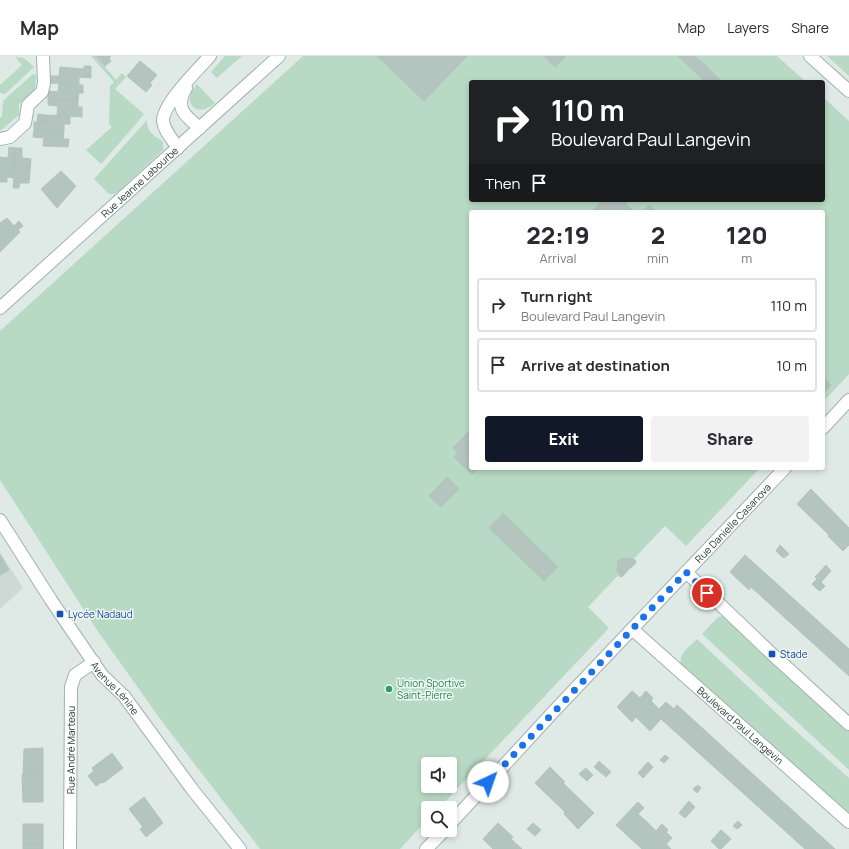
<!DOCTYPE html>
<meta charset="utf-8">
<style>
body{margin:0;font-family:Manrope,sans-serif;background:#f2f2f3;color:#2b2b33;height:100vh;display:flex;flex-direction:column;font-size:15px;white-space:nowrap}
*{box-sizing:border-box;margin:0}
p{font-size:13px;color:#7c7c81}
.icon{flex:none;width:22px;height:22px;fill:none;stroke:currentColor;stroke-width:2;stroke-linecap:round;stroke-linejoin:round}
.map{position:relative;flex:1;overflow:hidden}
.side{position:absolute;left:469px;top:154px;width:356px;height:260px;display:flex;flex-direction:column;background:#fff;border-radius:4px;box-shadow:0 2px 6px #0003}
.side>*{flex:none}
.guide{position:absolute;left:469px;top:24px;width:356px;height:122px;border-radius:4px;box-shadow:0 2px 6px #0003;background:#202124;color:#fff;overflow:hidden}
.fabs{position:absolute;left:421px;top:701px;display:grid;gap:8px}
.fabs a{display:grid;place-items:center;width:36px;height:36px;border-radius:4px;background:#fff;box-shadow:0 2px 6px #0003;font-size:20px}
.pin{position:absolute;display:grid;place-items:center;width:34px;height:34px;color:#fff;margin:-17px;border:2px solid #fff;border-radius:50%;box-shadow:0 1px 4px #0007}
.me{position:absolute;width:44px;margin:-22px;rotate:42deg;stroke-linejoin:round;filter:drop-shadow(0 0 3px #0008)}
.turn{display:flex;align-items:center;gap:14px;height:84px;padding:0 16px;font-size:18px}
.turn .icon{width:52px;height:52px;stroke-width:2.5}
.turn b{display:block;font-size:28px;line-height:34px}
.then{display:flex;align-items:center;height:38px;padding:0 16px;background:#0003;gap:8px;font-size:15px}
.eta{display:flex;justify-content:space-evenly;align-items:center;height:68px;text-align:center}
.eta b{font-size:24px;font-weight:800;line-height:28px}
.primary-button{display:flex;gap:8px;margin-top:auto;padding:8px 16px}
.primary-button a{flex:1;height:46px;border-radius:4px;background:#111827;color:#fff;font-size:16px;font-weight:800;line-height:46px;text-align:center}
.primary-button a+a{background:#f2f2f3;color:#2b2b33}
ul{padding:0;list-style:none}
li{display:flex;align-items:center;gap:12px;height:54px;margin:0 8px 6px;padding:0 8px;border:2px solid #e1e1e2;border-radius:4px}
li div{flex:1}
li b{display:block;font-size:15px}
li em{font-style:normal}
header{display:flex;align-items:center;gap:24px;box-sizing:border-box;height:56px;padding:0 20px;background:#fff;border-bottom:1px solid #e1e1e2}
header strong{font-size:19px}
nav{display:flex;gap:22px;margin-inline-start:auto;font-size:14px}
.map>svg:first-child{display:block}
.built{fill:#cdd9d5}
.green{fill:#b8dac4;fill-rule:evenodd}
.building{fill:#b4c4bf;stroke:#b2c3bd}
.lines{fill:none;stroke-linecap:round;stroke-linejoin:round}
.minor-casing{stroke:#a2b1ad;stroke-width:14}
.minor{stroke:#fff;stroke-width:12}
.route{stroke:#1a73e8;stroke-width:7;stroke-dasharray:0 12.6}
.transit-dot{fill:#1a4fb4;stroke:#eff7f3;stroke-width:1.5}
.leisure-dot{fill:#2e9e5b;stroke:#eff7f3;stroke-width:1.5}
.labels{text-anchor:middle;stroke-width:3;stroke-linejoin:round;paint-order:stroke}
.street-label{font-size:10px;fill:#213934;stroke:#eff7f3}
.transit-label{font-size:10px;fill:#164399;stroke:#eff7f3;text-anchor:start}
.leisure-label{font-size:10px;fill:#27864d;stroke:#eff7f3;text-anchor:start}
</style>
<header>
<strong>Map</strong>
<nav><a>Map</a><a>Layers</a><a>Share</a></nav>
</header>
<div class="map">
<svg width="849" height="793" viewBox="0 0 849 793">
<rect width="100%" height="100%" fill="#dfeae6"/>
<path class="built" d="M0 496 23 532 0 553Z"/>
<g class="green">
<path d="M91 0H96L116 24 122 17 126 21 115 33 144 58 136 68 101 108 86 94 112 71 109 68 110 30 114 26Z"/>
<path d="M225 0H242L217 22 211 16Z"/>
<path d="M303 0H777L806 26H471V144H823V41L849 65V318L823 346V156H471V412H760L686 490 665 470 588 551 609 572 439 752H428V763L400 793H260L163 667 97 574 0 424V275ZM428 708H450V730H428Z"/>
<path d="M827 0H849V20Z"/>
<path d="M15 1 24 2 34 11 5 38 0 37V29L22 9Z"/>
<path d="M33 18 36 19 35 34 19 48V59L0 75V62L2 60 3 45Z"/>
<path d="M197 28 215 47C197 63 180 47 197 28Z"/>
<path d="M147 64C147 78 154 78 163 86V94L119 135 114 138H109L94 123Z"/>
<path d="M722 560 725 561 849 674V714L702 578 718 561Z"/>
<path d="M697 583 787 667 849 722V760L681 608C678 598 691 589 697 583Z"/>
</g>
<g class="building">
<path d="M96 0H111L109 2 111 5 105 10Z"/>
<path d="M377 0H467L424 45Z"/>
<path d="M544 0H566L555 11 548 4 549 2 547 3Z"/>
<path d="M678 0H695L706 10 698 19Z"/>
<path d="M140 5 157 19 150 27 152 29 146 36 127 20Z"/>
<path d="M84 10H91V22L79 21V28L49 27V20H59L60 11 84 13Z"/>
<path d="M706 10 722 26H705L698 19Z"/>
<path d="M59 28 83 29V37H79L78 44 48 42V35L58 36Z"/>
<path d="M48 42 78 44V51H82V61L57 59 58 50 48 49Z"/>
<path d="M38 58 45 59V67L37 66Z"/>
<path d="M45 59 70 60V68H64V75L34 74V66L45 67Z"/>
<path d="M34 74 64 75 63 83H69L68 91 43 90 44 82 33 81Z"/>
<path d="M9 91 16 92 14 122 7 121V126H0V101L8 102Z"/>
<path d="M16 92H22V102L31 103 29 127H20V122H14Z"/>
<path d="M61 115 76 130 57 152 41 133Z"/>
<path d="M14 122H20L19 132H13Z"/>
<path d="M603 144H627L628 145 626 148 633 155 631 156H591Z"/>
<path d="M649 149 657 156H643Z"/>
<path d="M7 162 14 170 19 165 23 170 18 174 20 176 0 196V167Z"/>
<path d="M823 321 831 329 823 338Z"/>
<path d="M471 373V412H478L472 418 460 407 464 402 453 392Z"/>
<path d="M458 397 464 402 460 407 454 401Z"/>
<path d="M447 421 459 433 441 451 429 440Z"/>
<path d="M811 433 849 472V489L843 495 828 480 829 479 797 448Z"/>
<path d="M503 457 558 511 544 525 489 472Z"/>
<path d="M780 489 785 494 780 499 776 495Z"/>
<path d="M785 494 789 498 784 502 780 499Z"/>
<path d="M0 499 9 514 0 519Z"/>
<path d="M745 499 849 593V620L751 531 749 534 730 516Z"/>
<path d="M629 502 635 504 636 507 628 514 623 520 620 521 617 514 618 505 620 503Z"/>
<path d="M826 509 831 515 821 526 815 521Z"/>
<path d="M817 523 821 526 816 532 812 528Z"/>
<path d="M821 526 825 530 820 535 816 532Z"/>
<path d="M632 635 640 642 646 635 653 642 651 645 659 653 666 646 674 653 677 649 835 793H805L661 663 650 675 636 661 632 666 617 651Z"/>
<path d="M43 692V719H23L24 693Z"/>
<path d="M112 697 123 712 103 727 102 726 96 730 88 720 94 715 92 712Z"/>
<path d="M665 699 669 702 664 707 660 704Z"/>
<path d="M599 705 611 716 606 721 594 711Z"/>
<path d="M648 706 653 711 643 722 638 717Z"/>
<path d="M550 711 565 726 563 727 594 757 578 773 564 758 565 756 535 727Z"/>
<path d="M586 712 593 719 587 725 579 718Z"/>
<path d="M22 719H43V746H23Z"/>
<path d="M698 729 701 732 697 737 693 733Z"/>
<path d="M144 741 163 767 146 781 140 773 143 771 129 753Z"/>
<path d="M689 745 695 751 685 762 679 757Z"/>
<path d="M638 746 644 752 638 758 647 766 631 783 616 769Z"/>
<path d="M738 765 742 769 737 773 733 770Z"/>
<path d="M647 766 656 775 662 768 668 774 651 793H642L631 783Z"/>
<path d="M498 767 513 781 511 783 522 793H493L483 783Z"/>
<path d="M533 767 541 774 535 780 527 773Z"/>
<rect x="23" y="768" width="20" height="21"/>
<path d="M721 774 731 783 721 793H719L711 785Z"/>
<path d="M666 776 672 782 666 788 671 793H651Z"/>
<rect x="23" y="789" width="20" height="4"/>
</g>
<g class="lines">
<defs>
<g id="minor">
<path d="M810 0 849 35"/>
<path d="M186 32C174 52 185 60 200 72"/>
<path d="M0 83 10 81 25 67 28 49 42 36 44 27 43 0"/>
<path d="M178 92C173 84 164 75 163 65 162 49 199 12 210 0"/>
<path id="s1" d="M0 252 279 0"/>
<path d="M823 372 849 344"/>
<path id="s2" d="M0 464 51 544 102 619 124 640 192 733 240 793"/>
<path d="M686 516 772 598 849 668"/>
<path id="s3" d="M632 573 849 766"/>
<path id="s4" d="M450 768 555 654 785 412"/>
<path id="s5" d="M70 793 71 631 75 619 94 606"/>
<path d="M426 793 445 774"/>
</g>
</defs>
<use href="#minor" class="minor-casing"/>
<use href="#minor" class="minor"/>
</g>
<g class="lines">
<path class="route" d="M488 726 686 516 707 537"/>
</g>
<g class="transit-dot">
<rect x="56" y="554" width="8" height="8" rx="2"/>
<rect x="768" y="594" width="8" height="8" rx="2"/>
</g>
<circle class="leisure-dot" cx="389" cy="633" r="4"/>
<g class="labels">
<g class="street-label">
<text dy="4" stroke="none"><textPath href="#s1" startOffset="188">Rue Jeanne Labourbe</textPath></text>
<text dy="4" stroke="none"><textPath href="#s4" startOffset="413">Rue Danielle Casanova</textPath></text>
<text dy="4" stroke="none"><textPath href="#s2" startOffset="204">Avenue Lénine</textPath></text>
<text dy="4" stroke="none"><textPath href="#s3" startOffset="145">Boulevard Paul Langevin</textPath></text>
<text dy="4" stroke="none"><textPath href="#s5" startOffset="99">Rue André Marteau</textPath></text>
</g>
<g class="transit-label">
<text x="68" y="562">Lycée Nadaud</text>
<text x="780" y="602">Stade</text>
</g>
<g class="leisure-label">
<text x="397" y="631">Union Sportive<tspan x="397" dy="12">Saint-Pierre</tspan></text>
</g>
</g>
</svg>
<div class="fabs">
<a><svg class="icon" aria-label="sound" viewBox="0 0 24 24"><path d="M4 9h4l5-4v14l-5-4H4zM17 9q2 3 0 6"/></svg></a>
<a><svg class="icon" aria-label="search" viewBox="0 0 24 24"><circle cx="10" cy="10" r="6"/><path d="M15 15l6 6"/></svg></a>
</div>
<div class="pin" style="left:707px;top:537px;background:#d93025"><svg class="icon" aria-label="arrive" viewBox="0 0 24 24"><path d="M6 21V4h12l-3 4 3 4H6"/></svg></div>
<svg class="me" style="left:488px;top:726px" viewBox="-20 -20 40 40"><circle r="19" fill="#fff"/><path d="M0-13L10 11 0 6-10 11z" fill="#1a73e8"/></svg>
<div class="guide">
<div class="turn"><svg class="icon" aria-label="right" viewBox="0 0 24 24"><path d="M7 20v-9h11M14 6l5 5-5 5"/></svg><div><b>110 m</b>Boulevard Paul Langevin</div></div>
<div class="then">Then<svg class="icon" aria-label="arrive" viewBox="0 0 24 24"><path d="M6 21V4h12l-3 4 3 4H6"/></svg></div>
</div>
<section class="side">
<div class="eta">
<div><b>22:19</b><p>Arrival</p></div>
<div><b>2</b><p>min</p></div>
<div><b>120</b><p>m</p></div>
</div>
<ul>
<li><svg class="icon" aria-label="right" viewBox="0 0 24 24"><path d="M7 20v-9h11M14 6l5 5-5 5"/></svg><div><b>Turn right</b><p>Boulevard Paul Langevin</p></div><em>110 m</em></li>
<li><svg class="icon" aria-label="arrive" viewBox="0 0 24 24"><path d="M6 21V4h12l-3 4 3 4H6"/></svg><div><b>Arrive at destination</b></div><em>10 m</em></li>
</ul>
<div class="primary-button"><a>Exit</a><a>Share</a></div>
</section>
</div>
